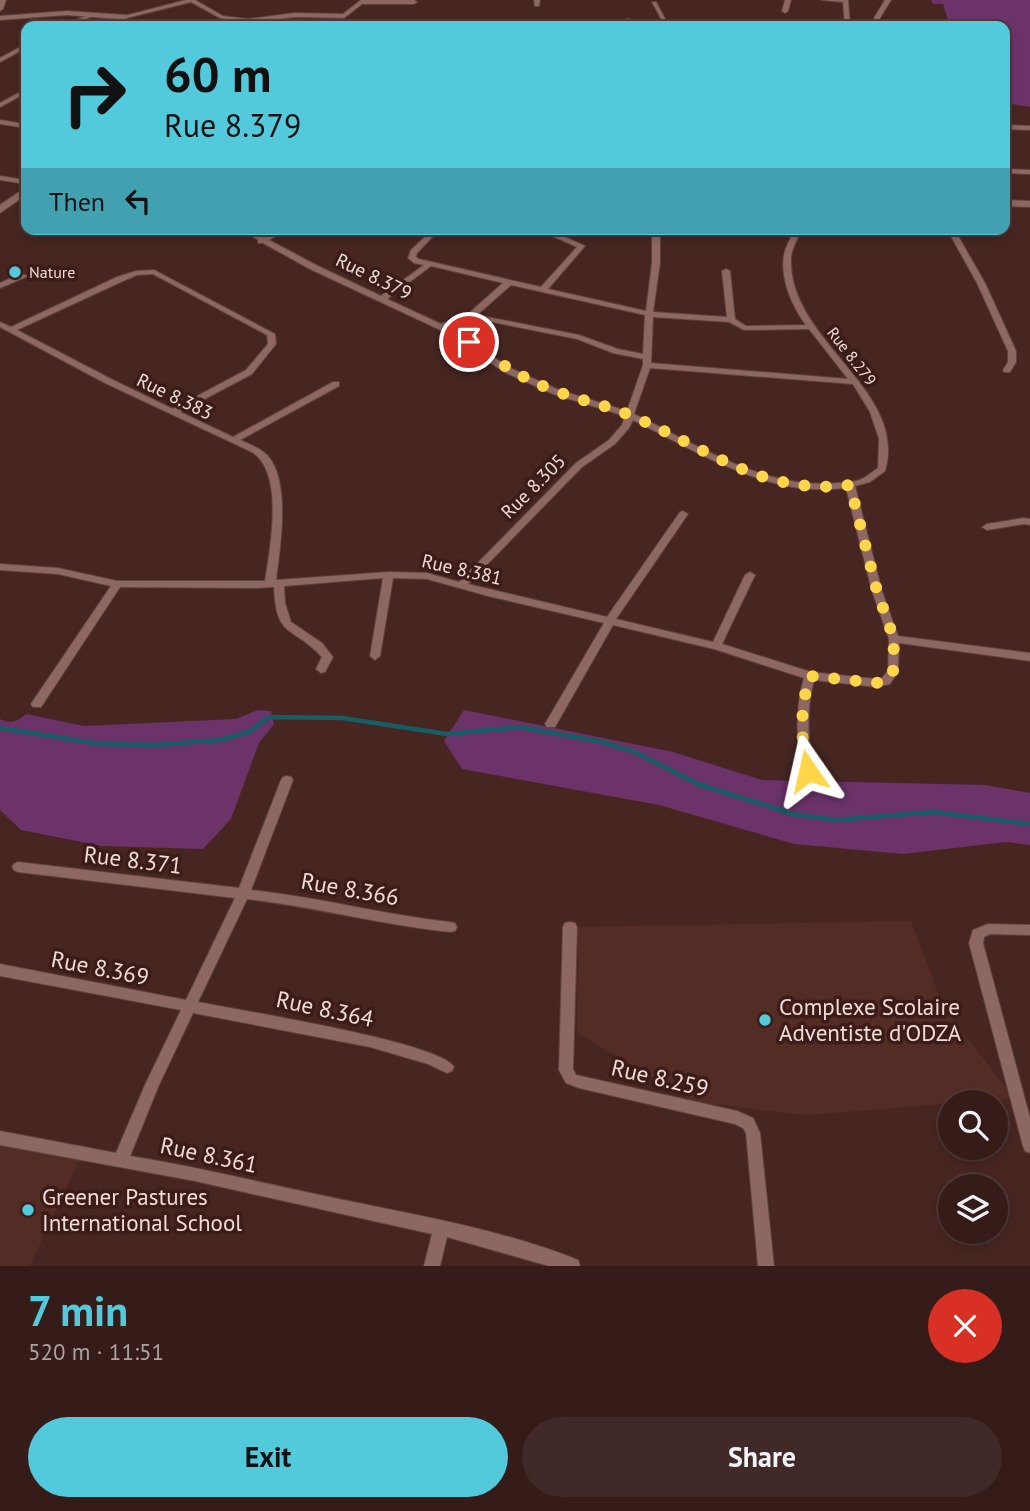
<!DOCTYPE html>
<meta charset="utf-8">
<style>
body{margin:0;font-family:"PT Sans",sans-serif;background:#402926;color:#f1f3f6;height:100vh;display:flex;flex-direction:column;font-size:26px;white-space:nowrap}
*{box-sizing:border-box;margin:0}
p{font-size:23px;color:#aaa1a2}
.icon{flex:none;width:38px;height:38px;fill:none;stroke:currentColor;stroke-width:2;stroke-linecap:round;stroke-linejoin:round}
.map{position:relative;height:1266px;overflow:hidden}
.panel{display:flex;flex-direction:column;background:#351c19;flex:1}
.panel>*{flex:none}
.guide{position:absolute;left:21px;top:21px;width:989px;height:214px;border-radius:14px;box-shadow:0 4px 10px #0003,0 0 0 2px #4f3a38;background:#53cadc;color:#111;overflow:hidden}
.buttons{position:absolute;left:938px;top:1090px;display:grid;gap:14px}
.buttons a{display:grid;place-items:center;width:70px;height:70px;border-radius:50%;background:#351c19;box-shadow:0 4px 10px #0003,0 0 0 2px #4f3a38;font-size:35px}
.pin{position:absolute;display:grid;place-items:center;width:60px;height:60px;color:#fff;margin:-30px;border:4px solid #fff;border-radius:50%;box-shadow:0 2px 7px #0007}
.me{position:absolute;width:77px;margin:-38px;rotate:349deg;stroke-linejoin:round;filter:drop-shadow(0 0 5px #0008)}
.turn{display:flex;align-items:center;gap:24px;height:147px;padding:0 28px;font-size:32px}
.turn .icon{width:91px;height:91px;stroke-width:2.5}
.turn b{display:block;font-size:49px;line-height:60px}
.then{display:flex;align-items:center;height:66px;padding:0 28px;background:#0003;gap:14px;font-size:26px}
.round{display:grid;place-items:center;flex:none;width:74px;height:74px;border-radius:37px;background:#402926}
.summary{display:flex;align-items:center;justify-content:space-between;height:119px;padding:0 28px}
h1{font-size:42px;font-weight:700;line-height:52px;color:#53cadc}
.primary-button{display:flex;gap:14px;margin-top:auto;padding:14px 28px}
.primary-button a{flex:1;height:80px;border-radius:42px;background:#53cadc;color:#111;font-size:28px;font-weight:700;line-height:80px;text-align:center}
.primary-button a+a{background:#402926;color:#f1f3f6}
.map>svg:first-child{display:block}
.built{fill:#542c26}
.green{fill:#6b3369}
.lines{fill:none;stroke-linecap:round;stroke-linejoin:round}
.stream{stroke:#175d66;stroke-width:4.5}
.street-casing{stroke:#5f433f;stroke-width:2}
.secondary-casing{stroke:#5f433f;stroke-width:2}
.street{fill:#8d6761;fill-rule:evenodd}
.secondary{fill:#8d6761;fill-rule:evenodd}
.route{stroke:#ffd54a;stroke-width:12;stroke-dasharray:0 21.6}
.poi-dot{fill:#53cadc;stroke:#3c1c18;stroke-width:2.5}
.labels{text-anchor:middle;stroke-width:7;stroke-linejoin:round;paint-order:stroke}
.far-poi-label{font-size:16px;fill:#f1dbd7;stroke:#3c1c18;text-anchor:start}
.far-street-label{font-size:16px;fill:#f1dbd7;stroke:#3c1c18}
.street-label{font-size:19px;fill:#f1dbd7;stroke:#3c1c18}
.near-street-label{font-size:23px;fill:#f1dbd7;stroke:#3c1c18}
.near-poi-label{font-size:23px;fill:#f1dbd7;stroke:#3c1c18;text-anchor:start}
</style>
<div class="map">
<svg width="1030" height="1266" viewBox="0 0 1030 1266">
<rect width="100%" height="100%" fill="#472621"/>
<g class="built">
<path d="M911 921 943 1007 1014 1098 807 1115 694 1102 577 1033 578 927Z"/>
<path d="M0 1138 82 1154 30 1266H0Z"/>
</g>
<g class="green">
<path d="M931 0H1030V107L1005 103 1004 26H950L943 4H933Z"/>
<path d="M258 710 271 711 274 724 259 743 231 819 203 849 102 846 21 830 0 810V719C11 724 17 722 26 714L84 726 236 719Z"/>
<path d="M464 710 673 752 762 780 985 785 1030 793V845L1006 842 903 854 794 844 659 805 462 769 444 741Z"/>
</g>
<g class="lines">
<path class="stream" d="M0 728 100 744 157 745 220 740 249 732 269 717 342 718 447 734 520 727 602 742 635 752 698 784 793 814 836 820 933 812 1030 824"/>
<defs>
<g id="street">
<path d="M0 0H6L3 9 0 11Z"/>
<path d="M186 0H195L223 16 248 19 295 13 343 14 361 0H414L417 2 414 4H362L344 18 295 17 248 23 220 18 191 2 123 19 120 17Z"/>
<path d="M534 0H540L539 6H535Z"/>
<path d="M785 0H791L788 11 785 13 782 11Z"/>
<path d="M821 0H848L850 26H845L843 2Z"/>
<path d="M885 0H891L880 18V26H875L874 18Z"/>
<path d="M652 2H656L669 26H665Z"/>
<path d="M92 13 97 14 70 26H63Z"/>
<path d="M626 19H630L633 26H629Z"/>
<path d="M26 44V48L0 62V58Z"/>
<path d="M26 89V93L0 107V103Z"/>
<path d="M0 120 26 124V128L0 124Z"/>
<path d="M1004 125 1030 126V130L1004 129Z"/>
<path d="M1004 169 1030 170V174L1004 173Z"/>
<path d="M0 176 26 180V184L0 180Z"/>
<path d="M241 229H250L264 237 279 229H288L269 240 316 265 381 296 424 265 414 263 408 258 411 250 433 229H440L417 253 416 257 419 259 541 287 577 247 550 235 549 229H556V233L585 246 548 289 646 311 652 263V229H660V263L653 312 727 317 722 271 726 269 730 271 735 319 746 326 806 325C792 306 780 279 784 255 786 246 791 237 795 229H802C798 238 791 249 791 259 788 341 909 390 885 471L870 482 855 486 882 591 898 636 1030 653V661L899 643 898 671 890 684 876 687 814 680C806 711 807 740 814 771L812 774H804L802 771C796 739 795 709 804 678L714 649 613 625 555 727H547L545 724 604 623 488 596 427 579 393 578 380 656 375 660 370 656 383 578 284 586 285 603 291 622 322 643 333 657 325 672 321 673 316 669 322 657C293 625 276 640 274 587L255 588 120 587 41 707H33L31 704 33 701 111 586 58 574 0 570V564L58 568 117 581H265C270 548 285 473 252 452L105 383 0 327V322L11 327 117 277 136 271 154 270 275 334 276 344 252 374 180 412 233 437 333 382H339V386L240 440C249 444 261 448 268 456 291 483 280 548 276 580L389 572 427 573 459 582 576 463 609 440 622 425 625 416 553 394 504 372 449 334 310 269 263 243H258V240ZM431 266 503 283 468 314 441 324 387 299ZM153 274 267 335 268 344 246 370 173 409 111 379 17 330 123 281 137 275ZM511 285 645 315 643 354 618 349 579 335 477 315ZM653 317 729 322 744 330 809 329 848 379 651 363ZM472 318 577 339 613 353 643 359V365L627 411 559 390 510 368 448 327ZM650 368 853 384 870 412 879 439 878 468C873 471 869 475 864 478 856 482 847 483 838 483 764 490 698 445 634 414ZM633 420C682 444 732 475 787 486 806 490 827 490 846 488L872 591 889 639 888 671 882 678 876 679 811 672 722 644 755 575 750 572 745 575 713 642 616 619 688 514 683 511 680 512 607 617 468 584 582 467 615 444 629 428Z"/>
<path d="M947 229H954L985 283 1016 351V362L1010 372H1004L1003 370 1008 362V351L977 283Z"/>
<path d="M21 274 28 276 0 288V283Z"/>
<path d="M1024 518 1030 519V525L1024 524 987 530 982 527 987 524Z"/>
<path d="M287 776 291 777 293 780 251 890C318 897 383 915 450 922L455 923 457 927 455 931 450 932C382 925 315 907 247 899L198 1002C237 1010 440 1042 454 1067L452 1071 447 1073 428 1064 370 1047 193 1013 159 1085 130 1156C199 1167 266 1184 334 1198 416 1215 500 1229 578 1260L580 1266H549L447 1237 440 1266H424L432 1234 195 1181 0 1145V1131L116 1153 145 1085 181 1010 0 976V964L186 1000 235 898 18 872 14 870 12 867 14 864 18 862 239 888 281 780 283 777Z"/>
<path d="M570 922 575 923 577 927 573 1069 576 1075 737 1111 753 1118 760 1133 774 1266H758L746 1133 743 1128 735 1124 579 1088 566 1083 559 1070 563 927 565 923Z"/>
<path d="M988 924 1030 925V935L990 934 984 937 983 943 1030 1118V1153L1025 1151 1023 1146 969 943 973 930Z"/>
</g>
<g id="secondary">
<path d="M67 11 126 15 128 26H120L118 19 67 15 0 20V16Z"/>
<path d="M26 187V195L0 213V205Z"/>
<path d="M1004 200 1030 201V207L1004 206Z"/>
</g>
</defs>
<use href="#street" class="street-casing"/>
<use href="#secondary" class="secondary-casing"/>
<use href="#street" class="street"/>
<use href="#secondary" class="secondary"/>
</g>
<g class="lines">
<path class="route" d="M469 342C498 362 524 380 558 392 583 401 610 406 634 417 709 449 763 496 850 485L877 591 894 639 893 671 886 681 876 683 810 676C800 707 800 738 808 771"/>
</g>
<g class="poi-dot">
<circle cx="15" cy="272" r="7"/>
<circle cx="765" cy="1020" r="7"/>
<circle cx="28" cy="1210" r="7"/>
</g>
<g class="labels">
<g class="far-poi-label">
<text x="29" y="278">Nature</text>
</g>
<g class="far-street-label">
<text transform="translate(852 356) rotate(52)" y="6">Rue 8.279</text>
</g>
<g class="street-label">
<text transform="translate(374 276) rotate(26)" y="7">Rue 8.379</text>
<text transform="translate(175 396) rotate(26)" y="7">Rue 8.383</text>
<text transform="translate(533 486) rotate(-45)" y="7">Rue 8.305</text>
<text transform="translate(462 569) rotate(13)" y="7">Rue 8.381</text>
</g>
<g class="near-street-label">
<text transform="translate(133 860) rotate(7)" y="8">Rue 8.371</text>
<text transform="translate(350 889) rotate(10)" y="8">Rue 8.366</text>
<text transform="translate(100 968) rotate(11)" y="8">Rue 8.369</text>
<text transform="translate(325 1009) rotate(12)" y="8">Rue 8.364</text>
<text transform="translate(660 1078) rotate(13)" y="8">Rue 8.259</text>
<text transform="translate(209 1155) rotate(12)" y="8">Rue 8.361</text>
</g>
<g class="near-poi-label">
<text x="779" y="1015">Complexe Scolaire<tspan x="779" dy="26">Adventiste d'ODZA</tspan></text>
<text x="42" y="1205">Greener Pastures<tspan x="42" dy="26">International School</tspan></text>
</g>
</g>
</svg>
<div class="buttons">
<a><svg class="icon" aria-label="search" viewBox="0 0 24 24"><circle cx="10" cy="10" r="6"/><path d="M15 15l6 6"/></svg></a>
<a><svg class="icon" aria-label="layers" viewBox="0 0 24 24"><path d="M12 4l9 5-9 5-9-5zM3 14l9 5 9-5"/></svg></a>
</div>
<div class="pin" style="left:469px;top:342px;background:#d93025"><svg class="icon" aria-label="arrive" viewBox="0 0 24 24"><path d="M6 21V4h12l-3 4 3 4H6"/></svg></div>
<svg class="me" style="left:808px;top:771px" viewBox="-20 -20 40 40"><path d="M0-17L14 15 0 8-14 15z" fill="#ffd54a" stroke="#fff" stroke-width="4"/></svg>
<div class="guide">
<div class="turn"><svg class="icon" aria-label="right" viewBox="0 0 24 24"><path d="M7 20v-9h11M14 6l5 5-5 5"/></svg><div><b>60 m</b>Rue 8.379</div></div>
<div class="then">Then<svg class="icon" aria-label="left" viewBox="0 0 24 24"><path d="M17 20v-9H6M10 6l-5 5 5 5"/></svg></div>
</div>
</div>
<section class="panel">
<div class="summary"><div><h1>7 min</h1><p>520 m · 11:51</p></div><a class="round" style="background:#d93025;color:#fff"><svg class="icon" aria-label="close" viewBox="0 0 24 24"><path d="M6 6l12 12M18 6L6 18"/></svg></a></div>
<div class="primary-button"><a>Exit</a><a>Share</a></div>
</section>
